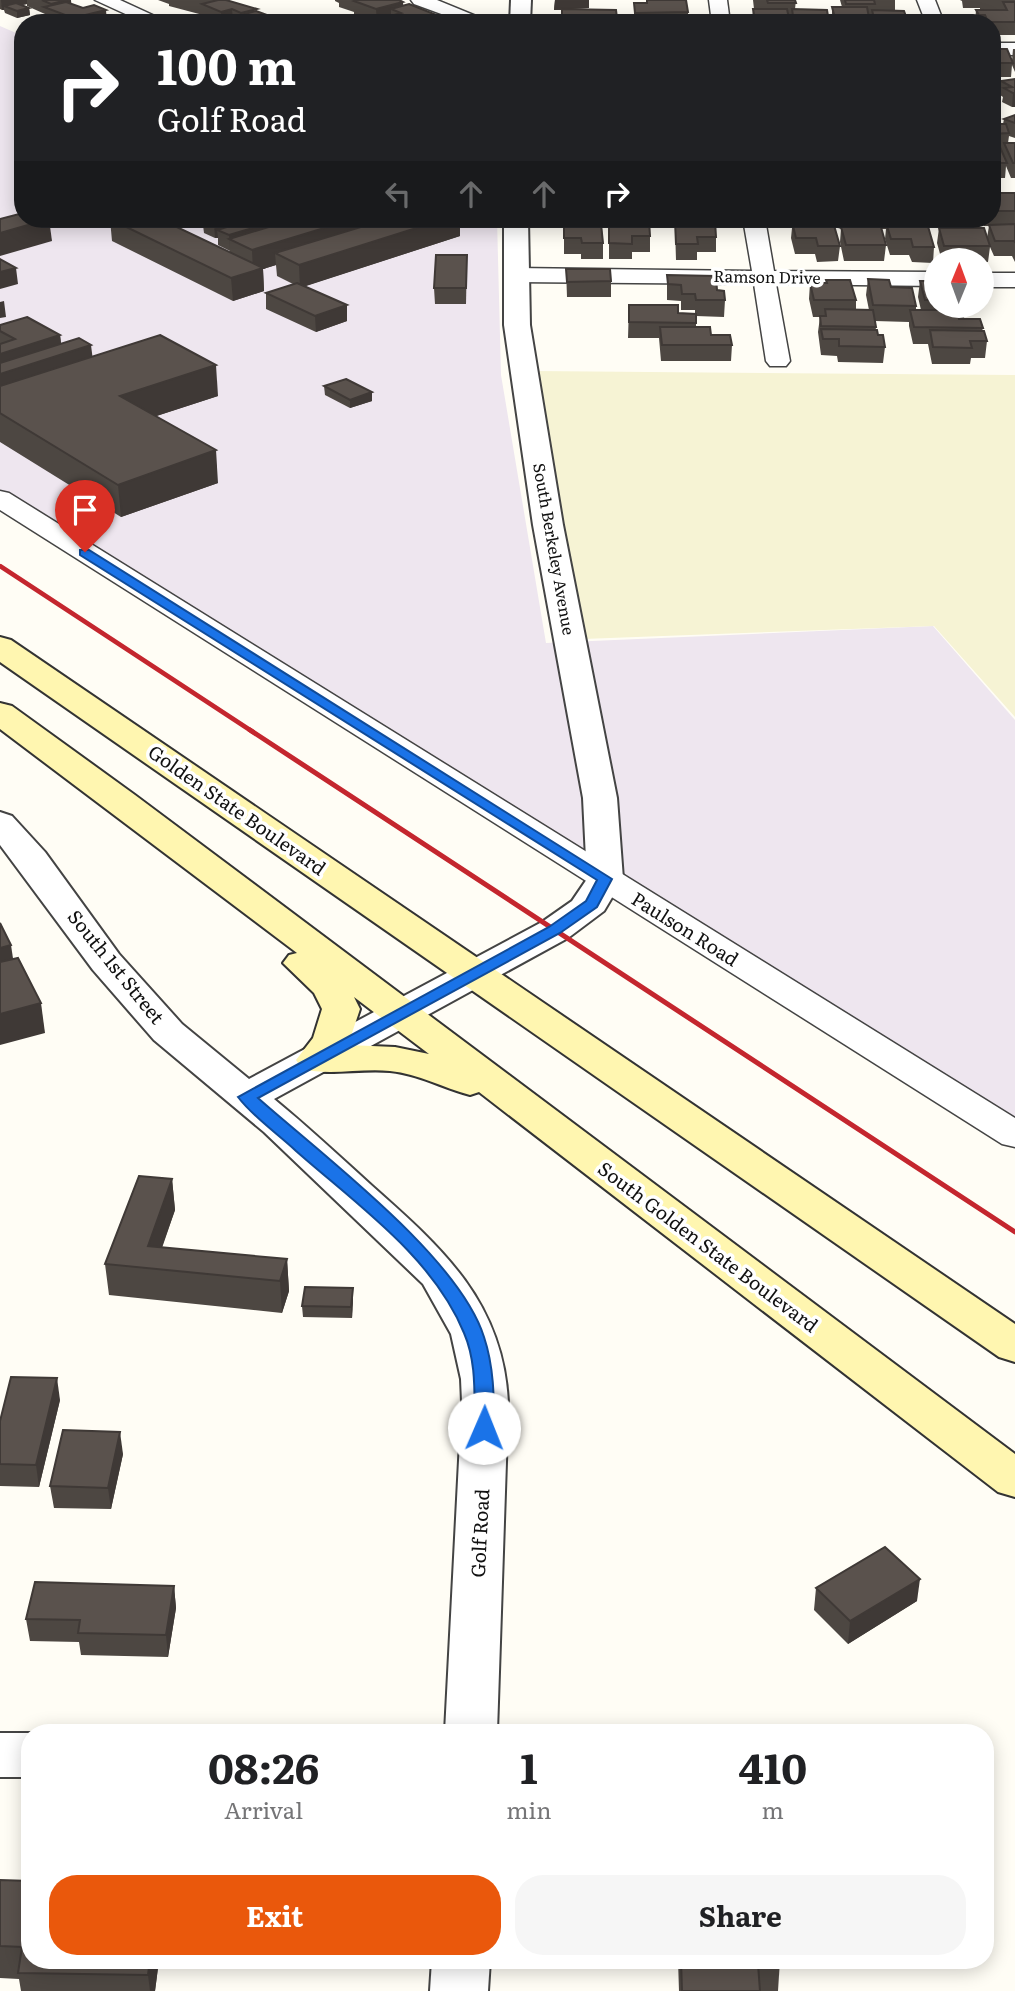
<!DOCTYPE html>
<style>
body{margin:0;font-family:Literata,serif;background:#f6f6f6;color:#202124;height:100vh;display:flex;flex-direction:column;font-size:26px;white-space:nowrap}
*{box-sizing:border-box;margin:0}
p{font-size:23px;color:#757577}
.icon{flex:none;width:38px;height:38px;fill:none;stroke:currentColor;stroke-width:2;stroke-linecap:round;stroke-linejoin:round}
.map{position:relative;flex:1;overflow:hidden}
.side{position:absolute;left:21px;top:1724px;width:973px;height:245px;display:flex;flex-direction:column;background:#fff;border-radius:28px;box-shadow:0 4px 18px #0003}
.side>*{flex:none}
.top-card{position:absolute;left:14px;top:14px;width:987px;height:214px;border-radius:28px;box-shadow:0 4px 18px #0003;background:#202124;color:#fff;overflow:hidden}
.needle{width:46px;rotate:1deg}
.fabs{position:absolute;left:924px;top:248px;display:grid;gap:14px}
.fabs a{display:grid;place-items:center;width:70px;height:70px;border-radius:50%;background:#fff;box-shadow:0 4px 18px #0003;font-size:35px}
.pin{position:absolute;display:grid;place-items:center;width:60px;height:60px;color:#fff;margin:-72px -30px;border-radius:50% 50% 50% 0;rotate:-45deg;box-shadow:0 0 7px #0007}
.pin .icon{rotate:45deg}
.me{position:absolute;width:77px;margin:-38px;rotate:1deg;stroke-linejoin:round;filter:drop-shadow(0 0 5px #0008)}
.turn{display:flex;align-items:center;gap:24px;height:147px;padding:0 28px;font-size:32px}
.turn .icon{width:91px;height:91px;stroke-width:2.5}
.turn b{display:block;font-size:49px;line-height:60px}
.lanes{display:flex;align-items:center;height:66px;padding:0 28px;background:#0003;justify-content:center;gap:35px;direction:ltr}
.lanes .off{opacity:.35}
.eta{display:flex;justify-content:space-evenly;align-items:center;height:119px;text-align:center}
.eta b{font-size:42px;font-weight:700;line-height:49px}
.action{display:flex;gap:14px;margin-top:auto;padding:14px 28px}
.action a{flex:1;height:80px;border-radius:28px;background:#ea580c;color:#fff;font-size:28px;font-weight:700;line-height:80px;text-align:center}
.action a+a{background:#f6f6f6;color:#202124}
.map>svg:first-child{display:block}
.industrial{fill:#eee6ef}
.farmland{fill:#f6f3d4}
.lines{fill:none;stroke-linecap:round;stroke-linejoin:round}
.minor-casing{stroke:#444;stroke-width:3}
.tertiary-casing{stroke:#444;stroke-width:4}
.secondary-casing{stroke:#333;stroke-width:4}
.minor{fill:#fff;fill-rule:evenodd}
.tertiary{fill:#fff;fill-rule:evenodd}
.secondary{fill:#fff6b0;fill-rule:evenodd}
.rail-far1{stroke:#c4262e;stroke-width:4.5}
.rail{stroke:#c4262e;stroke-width:5}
.wall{fill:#4d4742}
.shaded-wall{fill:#3f3936}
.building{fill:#5a524d;stroke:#3f3936;stroke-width:2}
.route{fill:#1a73e8;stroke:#114b97;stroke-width:2}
.labels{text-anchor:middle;stroke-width:7;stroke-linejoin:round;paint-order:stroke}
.far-street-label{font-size:16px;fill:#111;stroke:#fff}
.street-label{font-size:19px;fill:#111;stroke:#fff}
</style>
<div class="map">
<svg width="1015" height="1991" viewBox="0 0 1015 1991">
<rect width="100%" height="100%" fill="#fffdf5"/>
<path class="industrial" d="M0 26 23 36V219H497L501 375 546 643 933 626 1015 720V1125L0 491Z"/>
<path class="farmland" d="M534 371 1015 375V717L934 626 583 639Z"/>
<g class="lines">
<defs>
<g id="minor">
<path d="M95 0H120L170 23H145Z"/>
<path d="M411 0H437L493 23H466L414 4Z"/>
<path d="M709 0H727L730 23H712Z"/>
<path d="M917 0H935L944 23H926Z"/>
<rect x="992" y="43" width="23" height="12"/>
<path d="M743 219H765L774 271 936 272V286L776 284 790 361 786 366H770L766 361 754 284 515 282 504 275 515 268 752 271Z"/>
<rect x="982" y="273" width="33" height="14"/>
<path d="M0 491 9 493 1015 1118V1147L1002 1144 0 510Z"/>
</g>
<g id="tertiary">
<path d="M511 0H531L530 23H510Z"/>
<path d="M504 219H528L530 325 563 525 617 798 623 879 604 911 568 938 274 1099C307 1126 338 1155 370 1184 441 1247 503 1301 508 1402L497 1732H445L462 1402 461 1379 451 1334 423 1284 264 1132 154 1040 93 970 0 845V812L12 816 45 852 119 954 182 1024 249 1079 542 922 572 901 587 879 583 798 533 525 504 325Z"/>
<rect x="0" y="1733" width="30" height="44"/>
<path d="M432 1960H490L488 1991H430Z"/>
</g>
<g id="secondary">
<path d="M0 637 11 640 1015 1324V1362L999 1357 0 662Z"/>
<path d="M0 703 12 706 135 795 1015 1454V1497L998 1492 479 1092 470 1095C443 1088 419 1074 390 1071 361 1068 330 1076 302 1069L296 1060 313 1038 322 1009 314 993 283 963 289 955 297 953 0 729ZM354 997 429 1054 395 1047 348 1045 360 1009Z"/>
</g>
</defs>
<use href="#minor" class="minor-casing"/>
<use href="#tertiary" class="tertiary-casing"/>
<use href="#secondary" class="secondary-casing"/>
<use href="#minor" class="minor"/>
<use href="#tertiary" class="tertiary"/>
<use href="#secondary" class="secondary"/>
<path class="rail-far1" d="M0 566 253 732"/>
<path class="rail" d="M250 730 1015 1232"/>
</g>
<g class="wall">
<path d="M0 0H71V4L83 8 106 10V18L129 23H52L46 20 45 14 27 6V4L22 5 29 8 30 15 17 18 5 13 4 10H2L0 9Z"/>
<path d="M158 0H226L257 11 283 23H216L203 17V15L169 6V4Z"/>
<path d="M335 0H399L404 6 434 16 461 23H392L391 18 377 22 354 14V12L339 7V3L335 1Z"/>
<path d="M555 0H589V8L566 9 617 18V23H559L562 17V10H554Z"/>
<path d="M753 0H796L795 9 827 10 829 23H792V16H789L790 23H752L753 9H754Z"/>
<path d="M840 0H895V11H904L908 23H871L872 17H869L870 23H832V7H842Z"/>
<path d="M960 0H1015V35H992V23H975L976 10H980V8H963L962 1Z"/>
<path d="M634 3H647L688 12V23H634Z"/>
<path d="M992 49 1012 61 1013 49H1015V72L1012 65 1011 77H992Z"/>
<path d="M1015 79V107H1012L1002 102 1003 97 1000 95 1001 81Z"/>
<path d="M1015 115V138L1009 136 1008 143H1015V178H1011L1006 166 1005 178H992V120L995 124H1003L1004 119Z"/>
<path d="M992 193H1015V262L1012 256H994L990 247 988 262H982V261H942L937 243 939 228 987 238 989 226H984L981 219H992Z"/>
<path d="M110 219 230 252V251L218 245V238H215L204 233 203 225 193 228 182 223 181 219H460V236L305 286 347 321 316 332 266 309V293L293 284 277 276 276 265 263 269 264 291 233 301 112 241Z"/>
<path d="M564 219H626V220L650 236V252H632V259H609V228H602L603 243V259H581V254H564V224H583V221L564 220Z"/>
<path d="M659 219H710L716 237V252H697V260H676L675 228 660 227Z"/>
<path d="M790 219H832L831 222 840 246 838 261 817 262 815 254H795L791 238 792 228H791Z"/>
<path d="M835 219H879L878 227 886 245 884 261H844L840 242 841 229 838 228Z"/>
<path d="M880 219H924V223L934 247 933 263 912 262 909 255H890L885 239 886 229H882Z"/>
<path d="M929 219H971L970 225 931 226Z"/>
<path d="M467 255 466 304H435L434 288Z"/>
<path d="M566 269 611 281V297H567Z"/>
<path d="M667 275 717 290 725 300 724 317 696 316V327L732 345 731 361H661L659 338H628L629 305 678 313H695V310H681V301L667 300Z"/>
<path d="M868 279 891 287 916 306V310H921L918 297 920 281H936V306H965L964 319 983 328 982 331 987 341 985 358H971L970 364H932L928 344H913L909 326V322L875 321 876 330 885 347 883 363 838 362 837 356 821 355 818 332 820 317H813L809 299 810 283H826V280L856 300V310H869L866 295Z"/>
<path d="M0 325 60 335 61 344 92 356 218 396 156 416 218 483 121 517 0 442Z"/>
<path d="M324 386 372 401 350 408 325 395Z"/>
<path d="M172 1179 175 1210 162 1248 287 1259 289 1291 282 1313 109 1295 105 1264Z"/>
<path d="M353 1299 352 1318 303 1317 302 1306Z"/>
<path d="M60 1400 39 1487 0 1486V1421Z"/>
<path d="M123 1454 111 1509 54 1508 50 1486Z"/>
<path d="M174 1586 176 1608 168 1657 81 1655 79 1642 30 1641 26 1619Z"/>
<path d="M816 1588 917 1601 848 1644 814 1610Z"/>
<path d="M0 1880 30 1960H159L155 1991H21L19 1979 0 1978Z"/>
<path d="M678 1960H780L778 1991H679Z"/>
</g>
<g class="shaded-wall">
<path d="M1 0H27V4L9 8 4 6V10H2Z"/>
<path d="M67 0H71L72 12 52 10 51 4Z"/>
<path d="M555 0H589V8L554 10Z"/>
<path d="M403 2 404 15 391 9V18L377 22 376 9Z"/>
<path d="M29 8 30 15 17 18V11Z"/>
<path d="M232 9 233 22 222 23 221 12Z"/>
<path d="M106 10 107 23H73V18Z"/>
<path d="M434 14 435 23H410V20Z"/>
<path d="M1013 93H1015V107H1012Z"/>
<path d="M49 219 52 241 0 256V233Z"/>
<path d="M192 219H203V225L193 228Z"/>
<path d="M228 219H279L217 230 218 238H215L214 223Z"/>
<path d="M283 219H334L229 239 230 251 229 235Z"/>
<path d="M354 219H426L275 253 276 265 263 269 264 291 233 301 231 278 253 271 252 250Z"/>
<path d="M445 219H460V236L300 288 299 265Z"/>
<path d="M16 268 18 284 0 289V272Z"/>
<path d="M4 301 6 317 0 318V302Z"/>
<path d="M347 305V321L316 332 315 316Z"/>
<path d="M60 335 62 351 0 371V354Z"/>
<path d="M91 345 93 361 0 392V374Z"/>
<path d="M216 365 218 396 123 427 120 396Z"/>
<path d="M372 392V401L350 408V400Z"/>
<path d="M216 450 218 483 121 517 118 485Z"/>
<path d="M11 945 14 965 0 969V948Z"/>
<path d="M41 1003 45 1033 0 1045V1014Z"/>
<path d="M172 1179 175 1210 154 1269 148 1246Z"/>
<path d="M287 1259 289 1291 282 1313 280 1281Z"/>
<path d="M353 1288V1299L352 1318 351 1307Z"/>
<path d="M57 1378 60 1400 39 1487 36 1465Z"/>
<path d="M120 1432 123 1454 111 1509 108 1488Z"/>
<path d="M920 1579 917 1601 848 1644 850 1621Z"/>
<path d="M174 1586 176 1608 168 1657 166 1635Z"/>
<path d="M150 1960H159L155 1991H150L148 1975Z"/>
</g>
<g class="building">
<path d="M42 0H67L51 4Z"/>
<path d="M218 0H226L257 9 241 13 232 9 221 12 202 4Z"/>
<path d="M357 0H399L403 2 376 9 354 1Z"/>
<path d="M647 0H686L688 12 635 13 634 3H647Z"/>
<path d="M767 0H795L796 3H768Z"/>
<path d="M845 0H874L875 4H846Z"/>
<path d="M66 2 83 8 94 5 106 10 73 18 44 7Z"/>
<path d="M1003 2H1015V22H988L985 15H979L976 10H1007Z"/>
<path d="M16 3 29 8 17 11 4 6Z"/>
<path d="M409 4 434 14 410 20 394 15 401 13 391 9Z"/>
<path d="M832 7H867L870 23H852L851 18H835Z"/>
<path d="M562 9 616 10 617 18H591L592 23H559V17H562Z"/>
<path d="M753 9H787L790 23 755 21Z"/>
<path d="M792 9 827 10 829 22 794 23Z"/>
<path d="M872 10 904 11 908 22 875 23Z"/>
<path d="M256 11 283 21 277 23H250L233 17Z"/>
<path d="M118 15 129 20 116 23H70L67 21 93 16 100 19Z"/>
<path d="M438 15 461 23 411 22Z"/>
<path d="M992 49H1007L1013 63H992Z"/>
<path d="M1015 79V93H1013L1004 88 1012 87 1001 81Z"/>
<path d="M1015 115V123L1004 119Z"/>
<path d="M992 120 994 121 995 124H1006L1009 133 992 134Z"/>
<path d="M1004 143H1015V163H1013Z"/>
<path d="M992 147H1000L1007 163H992Z"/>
<rect x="992" y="193" width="23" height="18"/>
<path d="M23 213V219H49L0 233V219Z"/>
<path d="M110 219H160L263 268 231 278Z"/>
<path d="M205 219H228L214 223Z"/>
<path d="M253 219H283L229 235 217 230Z"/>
<path d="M295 219H354L252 250 229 239Z"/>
<path d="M387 219H445L299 265 275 253Z"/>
<path d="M609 220H649L650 236H632V244L609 243Z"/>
<path d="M675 221H715L716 237H697L698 244H676Z"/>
<path d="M792 222H833L840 246H818L816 238H796Z"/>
<path d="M886 223H927L934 247H913L911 239H891Z"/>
<path d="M564 224H601L603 243H582L581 238H564Z"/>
<path d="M1015 224V242L1014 241H995L989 225Z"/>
<path d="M841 227H881L886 245H846Z"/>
<path d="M939 228H984L990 246H944Z"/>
<path d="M436 255H467L466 288H434Z"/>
<path d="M0 259 16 268 0 272Z"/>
<path d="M566 269H610L611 281 567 282Z"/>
<path d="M667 275 716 276 717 290 724 291 725 300H696L695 294H682L681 285 668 284Z"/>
<path d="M868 279 889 280 891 287 912 288 916 306 873 305Z"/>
<path d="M826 280H850L856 300H814L810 283H827Z"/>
<path d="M920 281H936V300H925Z"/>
<path d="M297 283 347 305 315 316 266 293Z"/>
<path d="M629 305H678V313L696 314V323L629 322Z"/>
<path d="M825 309 873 310 876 327 821 326 820 316H826Z"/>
<path d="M910 310H957L959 319H980L983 328 914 327Z"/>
<path d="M27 317 60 335 0 354V344L15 339 0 331V325Z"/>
<path d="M660 327H710L711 335H730L732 345H662Z"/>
<path d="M821 329 877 330 878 335H883L885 347 839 346V339H823Z"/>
<path d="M930 330 984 331 987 341H970L972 348 933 347Z"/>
<path d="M160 335 216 365 120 396 216 450 118 485 0 413V386Z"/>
<path d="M79 338 91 345 0 374V363Z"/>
<path d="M346 379 372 392 350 400 324 386Z"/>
<path d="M0 923 11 945 0 948Z"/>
<path d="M18 958 41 1003 0 1014V962Z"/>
<path d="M139 1176 172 1179 148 1246 287 1259 280 1281 105 1264Z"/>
<path d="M305 1287 353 1288 351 1307 302 1306Z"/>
<path d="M11 1377 57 1378 36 1465 0 1464V1421Z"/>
<path d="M63 1430 120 1432 108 1488 50 1486Z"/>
<path d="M885 1547 920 1579 850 1621 816 1588Z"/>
<path d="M35 1582 174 1586 166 1635 78 1633 80 1620 26 1619Z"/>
<path d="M0 1880 30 1881V1960H150L148 1975 18 1973 22 1947 0 1946Z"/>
<path d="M681 1960H780L781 1964H758L760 1991H682Z"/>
</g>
<path class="route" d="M80 550H89L612 879 597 907 560 933 258 1098C322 1155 459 1257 484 1337 494 1367 494 1397 494 1428L491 1433H477L475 1428C474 1396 477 1363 464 1333 433 1257 356 1204 296 1151 278 1134 253 1117 238 1097L549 927 586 901 597 880 80 555Z"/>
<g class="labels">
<g class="far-street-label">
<text transform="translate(767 277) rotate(1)" y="6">Ramson Drive</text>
<text transform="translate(554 549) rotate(80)" y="6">South Berkeley Avenue</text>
</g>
<g class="street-label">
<text transform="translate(237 810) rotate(35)" y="7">Golden State Boulevard</text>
<text transform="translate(685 929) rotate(32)" y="7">Paulson Road</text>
<text transform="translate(116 967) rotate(51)" y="7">South 1st Street</text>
<text transform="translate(708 1247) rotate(37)" y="7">South Golden State Boulevard</text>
<text transform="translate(480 1533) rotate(-87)" y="7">Golf Road</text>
</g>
</g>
</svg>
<div class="fabs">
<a><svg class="needle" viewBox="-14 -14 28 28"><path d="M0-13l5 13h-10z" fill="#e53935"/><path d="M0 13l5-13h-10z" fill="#757577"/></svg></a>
</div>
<div class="pin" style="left:85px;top:552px;background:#d93025"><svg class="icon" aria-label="arrive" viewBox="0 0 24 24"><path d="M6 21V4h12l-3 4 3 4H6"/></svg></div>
<svg class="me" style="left:484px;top:1428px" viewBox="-20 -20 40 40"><circle r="19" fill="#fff"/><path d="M0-13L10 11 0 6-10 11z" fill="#1a73e8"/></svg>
<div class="top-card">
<div class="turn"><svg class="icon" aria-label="right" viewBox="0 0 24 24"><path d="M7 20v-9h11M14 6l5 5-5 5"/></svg><div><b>100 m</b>Golf Road</div></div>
<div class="lanes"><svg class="icon off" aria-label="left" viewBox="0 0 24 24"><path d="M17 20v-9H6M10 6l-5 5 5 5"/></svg><svg class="icon off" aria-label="ahead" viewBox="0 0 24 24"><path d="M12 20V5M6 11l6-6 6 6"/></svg><svg class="icon off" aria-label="ahead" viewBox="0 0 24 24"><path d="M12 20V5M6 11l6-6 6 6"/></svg><svg class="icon" aria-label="right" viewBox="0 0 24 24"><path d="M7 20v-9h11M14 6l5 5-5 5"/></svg></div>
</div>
<section class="side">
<div class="eta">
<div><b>08:26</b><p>Arrival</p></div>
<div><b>1</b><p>min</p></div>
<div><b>410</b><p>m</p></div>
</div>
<div class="action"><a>Exit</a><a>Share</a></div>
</section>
</div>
